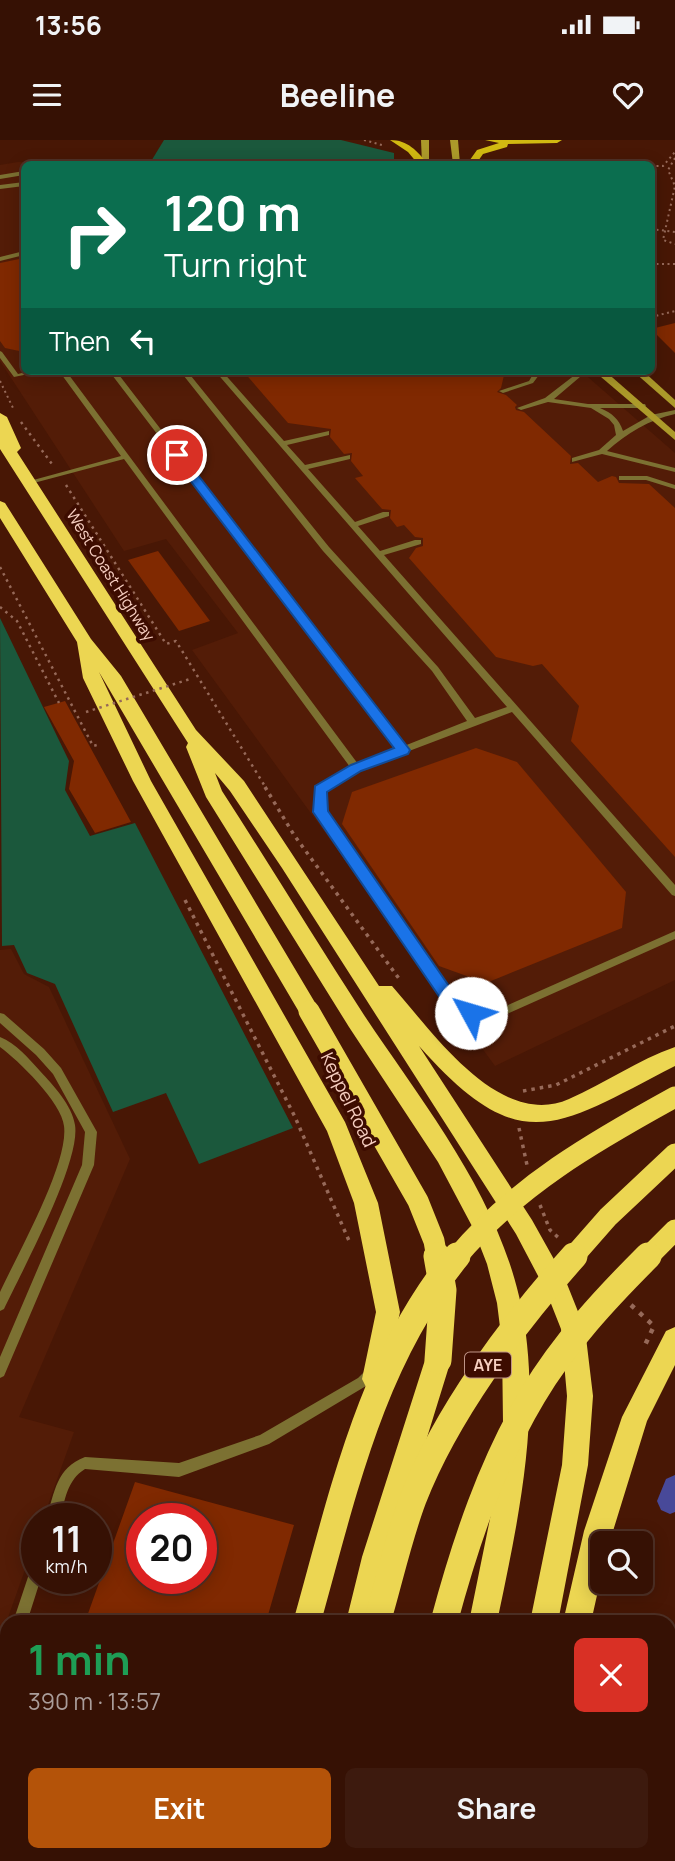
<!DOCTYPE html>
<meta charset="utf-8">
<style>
body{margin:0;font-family:Manrope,sans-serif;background:#3d1a0e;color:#f1f3f6;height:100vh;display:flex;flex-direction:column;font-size:26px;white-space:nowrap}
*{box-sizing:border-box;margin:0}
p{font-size:23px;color:#aa9d9a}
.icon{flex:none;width:38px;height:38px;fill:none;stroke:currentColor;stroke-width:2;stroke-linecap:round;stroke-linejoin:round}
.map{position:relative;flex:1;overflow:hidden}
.panel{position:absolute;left:0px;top:1475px;width:676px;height:247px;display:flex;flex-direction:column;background:#361104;border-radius:21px 21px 0 0;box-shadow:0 4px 18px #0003,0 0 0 2px #503126}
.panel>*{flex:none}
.top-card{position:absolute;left:21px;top:21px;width:634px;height:214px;border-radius:10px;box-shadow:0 4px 18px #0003,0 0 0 2px #503126;background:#0b6e4f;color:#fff;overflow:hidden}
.tools{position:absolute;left:590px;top:1391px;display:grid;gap:14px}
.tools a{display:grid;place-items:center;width:63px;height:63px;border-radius:10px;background:#361104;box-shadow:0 4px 18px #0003,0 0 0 2px #503126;font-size:35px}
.speed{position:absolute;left:21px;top:1363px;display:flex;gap:14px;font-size:35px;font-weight:700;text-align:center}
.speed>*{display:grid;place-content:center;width:91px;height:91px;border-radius:50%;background:#361104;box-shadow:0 4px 18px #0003,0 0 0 2px #503126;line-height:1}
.speed small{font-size:18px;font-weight:400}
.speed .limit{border:10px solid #d22;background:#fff;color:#111}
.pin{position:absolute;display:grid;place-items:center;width:60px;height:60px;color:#fff;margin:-30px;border:4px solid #fff;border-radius:50%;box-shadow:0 2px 7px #0007}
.me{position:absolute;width:77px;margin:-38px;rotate:309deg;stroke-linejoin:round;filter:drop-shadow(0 0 5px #0008)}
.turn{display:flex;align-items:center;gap:24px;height:147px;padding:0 28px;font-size:32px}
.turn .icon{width:91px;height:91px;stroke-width:2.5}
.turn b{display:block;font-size:49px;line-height:60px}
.then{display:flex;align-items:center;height:66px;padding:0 28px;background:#0003;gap:14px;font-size:26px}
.round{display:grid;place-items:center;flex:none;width:74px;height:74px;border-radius:10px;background:#3d1a0e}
.overview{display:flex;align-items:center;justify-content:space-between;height:119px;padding:0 28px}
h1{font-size:42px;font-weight:700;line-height:52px;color:#1e9e55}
.cta{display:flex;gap:14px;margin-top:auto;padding:14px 28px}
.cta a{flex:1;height:80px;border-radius:10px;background:#b45309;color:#fff;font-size:28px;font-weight:700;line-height:80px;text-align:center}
.cta a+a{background:#3d1a0e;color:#f1f3f6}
.status{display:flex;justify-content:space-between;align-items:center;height:49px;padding:0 35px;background:#361104;direction:ltr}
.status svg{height:19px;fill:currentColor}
header{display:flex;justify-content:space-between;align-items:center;height:91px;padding:0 28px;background:#361104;font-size:32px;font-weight:700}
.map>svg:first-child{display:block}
.built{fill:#531c07}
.green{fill:#1b583c}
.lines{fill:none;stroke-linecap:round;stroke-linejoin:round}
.canal{fill:#484999;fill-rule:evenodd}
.building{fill:#802901;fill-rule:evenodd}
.path-far3{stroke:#966959;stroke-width:2;stroke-dasharray:2 3.5;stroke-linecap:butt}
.path-far2{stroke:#966959;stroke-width:2.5;stroke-dasharray:2.5 4.5;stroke-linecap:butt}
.path-far1{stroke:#966959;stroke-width:3.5;stroke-dasharray:3.5 5;stroke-linecap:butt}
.path{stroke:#966959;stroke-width:4.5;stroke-dasharray:4.5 7;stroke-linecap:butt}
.lane{fill:#7c7132;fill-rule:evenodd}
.secondary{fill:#ac9a2a;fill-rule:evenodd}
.primary{fill:#d1b911;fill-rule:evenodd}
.highway{fill:#ecd652;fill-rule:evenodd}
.path-bridge{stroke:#966959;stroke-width:2.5;stroke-dasharray:2.5 4.5;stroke-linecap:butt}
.highway-bridge-far1{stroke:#ecd652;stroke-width:21}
.highway-bridge{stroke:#ecd652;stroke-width:27}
.route{fill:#1a73e8;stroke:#114b97;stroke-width:2}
.labels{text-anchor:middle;stroke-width:7;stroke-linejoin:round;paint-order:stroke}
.far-street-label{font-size:16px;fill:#f7cfc1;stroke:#3d0c00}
.shield{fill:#3d0c00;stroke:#bf9487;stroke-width:2}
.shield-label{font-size:16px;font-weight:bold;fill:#f7cfc1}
.street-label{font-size:18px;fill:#f7cfc1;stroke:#3d0c00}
</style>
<div class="status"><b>13:56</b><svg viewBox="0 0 49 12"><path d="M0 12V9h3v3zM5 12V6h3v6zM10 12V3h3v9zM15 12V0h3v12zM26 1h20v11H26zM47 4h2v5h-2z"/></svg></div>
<header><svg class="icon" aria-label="menu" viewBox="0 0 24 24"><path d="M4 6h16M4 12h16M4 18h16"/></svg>Beeline<svg class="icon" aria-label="heart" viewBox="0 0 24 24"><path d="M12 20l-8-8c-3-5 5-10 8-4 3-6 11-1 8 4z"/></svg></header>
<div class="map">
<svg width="675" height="1721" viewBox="0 0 675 1721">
<rect width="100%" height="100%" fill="#481705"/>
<g class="built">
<path d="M18 22 72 24H24V231H581L675 313V840L495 926 192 510 238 493 166 399 124 411 0 221V25Z"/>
<path d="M11 809 24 834 49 847 130 1019 19 1277 74 1292 43 1379H37V1396L0 1500V810Z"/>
</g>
<g class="green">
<path d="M164 0H341L394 13V24L150 23Z"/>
<path d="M0 478 69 621 65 650 90 696 135 683 293 988 199 1024 166 953 113 972 55 844 27 833 14 805 2 806Z"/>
</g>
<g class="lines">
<path class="canal" d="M675 1335V1372L670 1374 661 1370 657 1361 666 1339Z"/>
</g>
<g class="building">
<path d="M24 118V212L5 208 0 201V123Z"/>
<path d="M675 183V213L651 189Z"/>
<path d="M243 231H505L501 248 497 252 506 255 517 265 515 267 516 270 524 272 571 316 570 324 578 323 598 342 612 336 616 337 619 343 649 344 675 368V717L571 601 579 566 542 524 533 526 496 517 409 418 416 408 423 406V398L415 397 404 385 397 387 390 378 391 370 382 369 355 338 363 336 351 321 352 313 344 314 330 297 331 289 288 283Z"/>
<path d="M158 411 210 481 179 491 128 420Z"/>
<path d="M65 561 131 682 95 693 69 649 74 621 44 567Z"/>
<path d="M476 608 517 622 626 752 622 788 486 843 439 826 342 684 352 652Z"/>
<path d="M135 1342 294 1385 266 1482H85ZM142 1379H201V1438H142Z"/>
</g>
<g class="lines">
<g class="path-far3">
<path d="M364 0 382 5"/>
<path d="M675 18 668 30 675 46 663 100 675 104"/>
<path d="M651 26H663L675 12"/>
<path d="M651 89 675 92"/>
<path d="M651 124H675"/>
<path d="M651 177 675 171"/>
<path d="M0 241 14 270"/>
</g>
<g class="path-far2">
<path d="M21 282 52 324"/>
<path d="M66 345 166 504 176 501 266 648"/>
<path d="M0 427 93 606 101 604"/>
<path d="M0 467 17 481 59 563"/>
</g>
<g class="path-far1">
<path d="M265 647 294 695 400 840"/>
<path d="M185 760 295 977 350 1103"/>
<path d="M523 951 556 945 675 886"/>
<path d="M519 988 527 1025"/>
<path d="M540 1065 550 1090 561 1100"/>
</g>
<g class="path">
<path d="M631 1165 654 1186 645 1205"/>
<path d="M535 1721 536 1715"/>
</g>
<g class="lane">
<path d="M24 31V35L0 39V35Z"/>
<path d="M24 42V46L0 49V45Z"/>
<path d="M24 111V115L0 121V117Z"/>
<path d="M0 211 2 212 18 234 30 231H43L14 237 0 218Z"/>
<path d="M59 231H66L358 624 397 608 109 231H116L404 606 467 581 432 531 323 411 180 231H187L329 407 438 527 475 578 507 567 215 231H222L284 301 329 291V295L287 305 305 325 350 315V319L308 329 355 382 383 372H389V376L358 386 380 411 415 400H421V404L384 415 675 745V756L672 755 512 572 359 630 325 651 326 672 457 860 473 869 490 873 675 791V799L491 881 467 876 449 866 316 672 315 650 317 648 350 627 124 319 30 344 26 342 121 316Z"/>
<path d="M535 231H542L533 243 503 253 499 251 529 241Z"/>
<path d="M580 231H587L554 259 588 264H645L646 266 642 268H600C612 273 619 279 623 291L651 275 675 270V274C649 280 627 293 607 311L675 328V332L602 314 572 322V318L599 310 616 295 614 285 609 279 591 268 548 262 521 270 517 268 545 258Z"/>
<path d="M619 336H647L675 345V349L646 340H619Z"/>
<path d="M0 873 4 874 44 909 61 928 97 992 94 1025 4 1236 0 1238V1217L82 1025 85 992 53 934 36 915 0 883Z"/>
<path d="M0 897C16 903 29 919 40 931 53 945 72 965 75 985 81 1022 22 1131 4 1169L0 1171V1152C17 1115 69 1023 64 986 62 963 18 920 0 907Z"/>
<path d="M373 1225 377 1227 379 1231 366 1246 269 1304 179 1337 85 1329C67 1340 65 1360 60 1379H46C55 1352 56 1328 85 1317L179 1323 260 1295 358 1238 369 1227Z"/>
<path d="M37 1424V1438H41L27 1482H13L30 1431 32 1426Z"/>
<path d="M7 1516V1544L5 1549 0 1551V1523L2 1518Z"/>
<path d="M0 1639 7 1641V1655L0 1653Z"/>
<path d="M156 1715H180L184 1721H160Z"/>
</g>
<g class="secondary">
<path d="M421 0H429V24H422Z"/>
<path d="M450 0H458L460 24H453Z"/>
<path d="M594 231H605L675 292V300Z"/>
<path d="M633 231H643L675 260V268Z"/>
</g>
<g class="primary">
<path d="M390 0C408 0 417 11 428 24H418L408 12Z"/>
<path d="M485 0H562L557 3 508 4 507 7 483 14 476 24H467L477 10 499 3Z"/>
</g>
<g class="highway">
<path d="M0 273 7 277 21 308 17 312 196 590 244 641 379 846H392C432 891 499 990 569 959 605 943 638 920 675 907V926C556 987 521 1021 419 906L532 1080 565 1139 585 1189 593 1256 588 1325 558 1482H530L562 1325 567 1256 561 1189 546 1151 516 1094 282 728 230 651 215 633 222 651C270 725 316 801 364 875 432 977 515 1076 527 1204 537 1297 516 1391 497 1482H469L493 1364 503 1283 502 1203 497 1163 487 1124 473 1088 438 1022 349 887 206 657 186 607 188 603 0 309Z"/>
<path d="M0 361 5 363 91 499 121 536 320 871 316 877 309 879 302 877 99 532 151 641 345 982 378 1063 400 1172 384 1247 375 1251 366 1247 362 1239 376 1172 354 1063 327 991 133 641 83 538 77 502 0 378Z"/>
<path d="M675 1187V1225L647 1281 609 1404H602V1433L591 1482H563L584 1391 622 1277 666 1191Z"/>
<path d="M438 1208 447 1212 451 1220 390 1417 374 1482H346L362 1417 425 1220 429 1212Z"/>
<path d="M231 1715H276L275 1721H229Z"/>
<path d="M306 1715H336L334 1721H304Z"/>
<path d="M375 1715H405L404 1721H374Z"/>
<path d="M417 1715H447L446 1721H416Z"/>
<path d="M481 1715H511L510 1721H480Z"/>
</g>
<path class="path-bridge" d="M86 572 190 539"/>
<g class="highway-bridge-far1">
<path d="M309 871 418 1061 434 1101 437 1118"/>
<path d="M456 1118C516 1046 595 1001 675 957"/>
<path d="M572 1118 608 1077 675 1014"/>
<path d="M647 1118 675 1090"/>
</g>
<g class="highway-bridge">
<path d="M437 1116 443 1150 438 1220"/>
<path d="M307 1482C343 1354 371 1220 457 1116"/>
<path d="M377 1482C389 1442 398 1399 413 1359 446 1274 513 1184 574 1116"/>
<path d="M444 1482C465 1404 491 1325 533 1255 564 1203 606 1158 648 1116"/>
</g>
</g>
<path class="route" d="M173 313H181L410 610 408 614 361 631 327 652 328 671 458 859 477 868 479 873 477 877 471 879 447 868 313 672 315 646 351 625 394 608 173 318Z"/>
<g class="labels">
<g class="far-street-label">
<text transform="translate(111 435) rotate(58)" y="6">West Coast Highway</text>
</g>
<rect class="shield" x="465" y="1212.5" width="46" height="25" rx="5"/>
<g class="shield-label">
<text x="488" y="1231">AYE</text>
</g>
<g class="street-label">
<text transform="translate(348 960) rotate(64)" y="6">Keppel Road</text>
</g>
</g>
</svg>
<div class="tools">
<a><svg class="icon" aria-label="search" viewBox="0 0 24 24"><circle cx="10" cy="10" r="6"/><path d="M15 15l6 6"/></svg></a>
</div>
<div class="speed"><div>11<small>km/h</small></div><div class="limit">20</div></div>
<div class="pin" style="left:177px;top:315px;background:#d93025"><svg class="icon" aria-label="arrive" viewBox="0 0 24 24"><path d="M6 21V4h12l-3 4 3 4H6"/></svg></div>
<svg class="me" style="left:471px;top:873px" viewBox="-20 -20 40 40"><circle r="19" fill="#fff"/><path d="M0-13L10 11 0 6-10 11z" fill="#1a73e8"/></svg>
<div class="top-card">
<div class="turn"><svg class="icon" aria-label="right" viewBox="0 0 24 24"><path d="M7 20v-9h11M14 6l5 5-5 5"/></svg><div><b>120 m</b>Turn right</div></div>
<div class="then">Then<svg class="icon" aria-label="left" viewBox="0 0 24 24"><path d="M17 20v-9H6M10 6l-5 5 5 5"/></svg></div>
</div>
<section class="panel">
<div class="overview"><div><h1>1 min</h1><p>390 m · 13:57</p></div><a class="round" style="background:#d93025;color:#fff"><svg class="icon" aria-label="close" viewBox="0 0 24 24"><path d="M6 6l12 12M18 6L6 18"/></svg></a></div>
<div class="cta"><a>Exit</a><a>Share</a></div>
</section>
</div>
